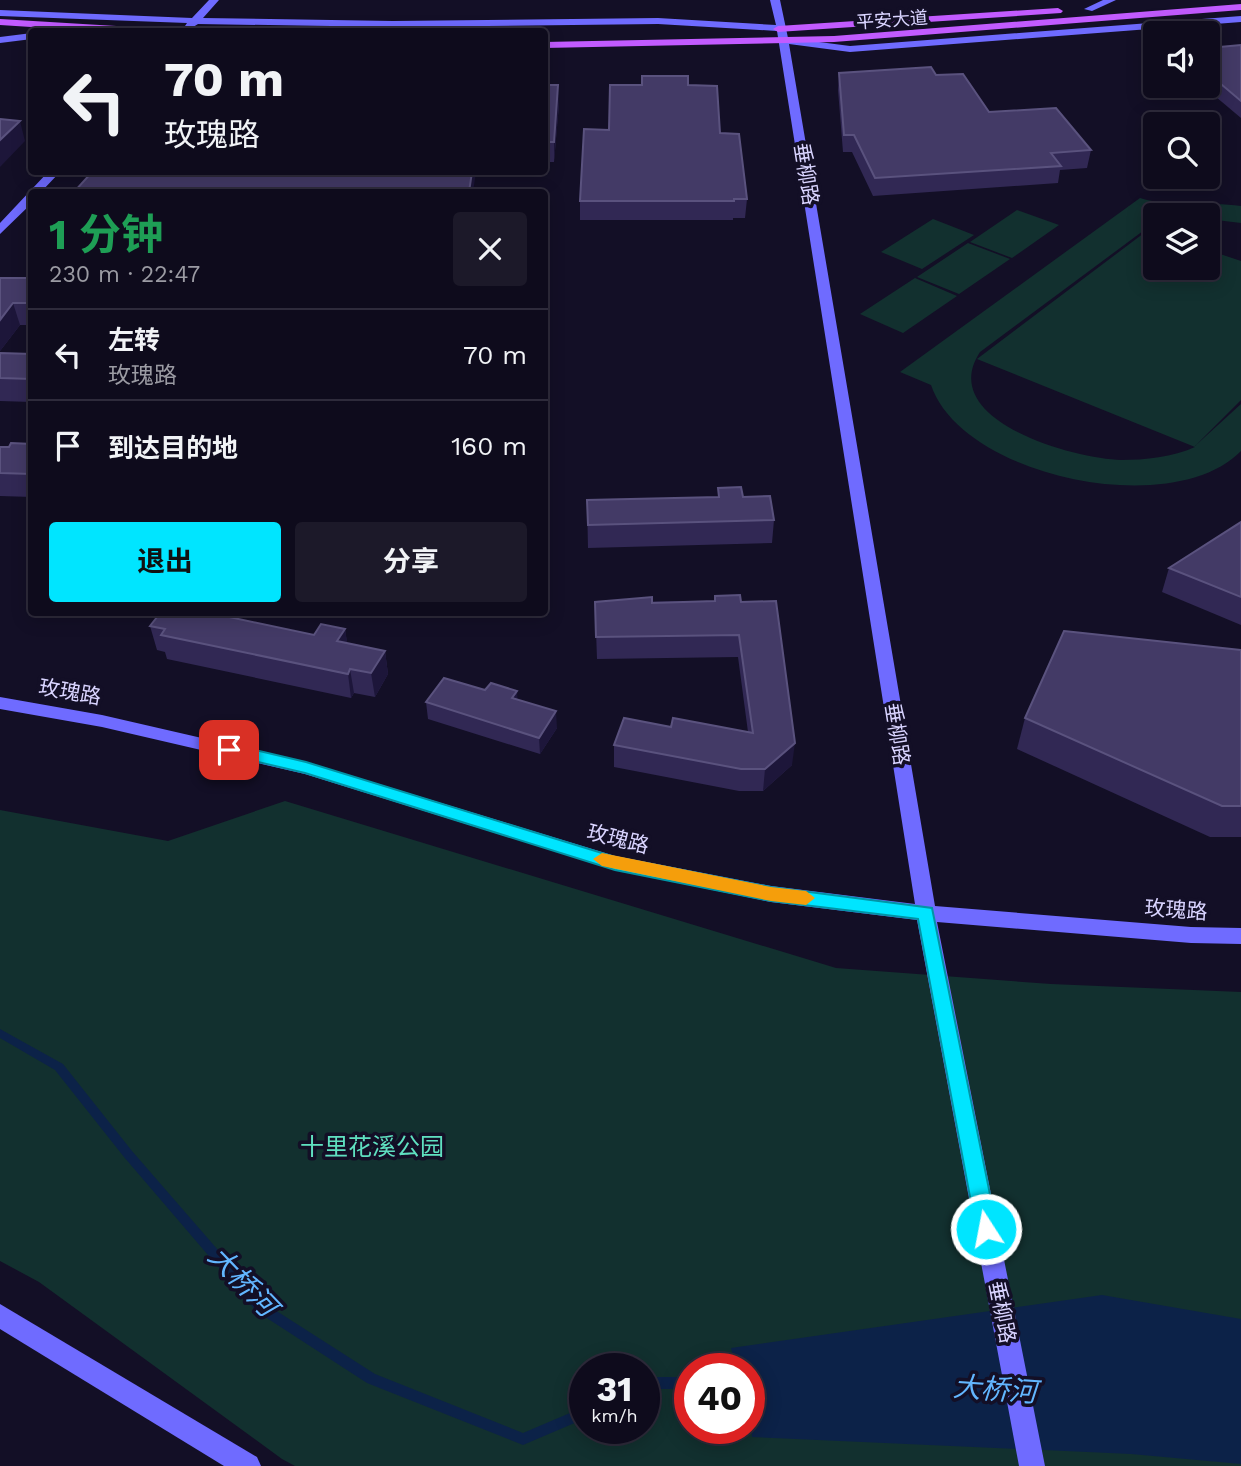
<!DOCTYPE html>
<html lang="zh">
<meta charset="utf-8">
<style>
body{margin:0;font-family:"Work Sans","Noto Sans SC",sans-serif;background:#1c1929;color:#f1f3f6;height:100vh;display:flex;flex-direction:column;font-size:26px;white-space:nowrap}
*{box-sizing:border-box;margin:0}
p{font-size:23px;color:#9b9ba3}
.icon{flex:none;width:38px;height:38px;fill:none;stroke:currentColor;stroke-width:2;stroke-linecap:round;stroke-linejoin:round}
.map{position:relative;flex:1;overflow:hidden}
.drawer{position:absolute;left:28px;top:189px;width:520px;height:427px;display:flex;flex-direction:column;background:#0e0b1c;border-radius:7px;box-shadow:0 4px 18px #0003,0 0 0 2px #2e2b3b}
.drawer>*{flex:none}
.guide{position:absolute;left:28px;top:28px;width:520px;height:147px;border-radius:7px;box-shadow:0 4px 18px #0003,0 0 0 2px #2e2b3b;background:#0e0b1c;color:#f1f3f6;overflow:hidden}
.buttons{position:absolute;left:1143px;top:21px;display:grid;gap:14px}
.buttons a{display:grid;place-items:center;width:77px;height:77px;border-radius:7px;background:#0e0b1c;box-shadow:0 4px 18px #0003,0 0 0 2px #2e2b3b;font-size:35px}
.speed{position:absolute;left:569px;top:1353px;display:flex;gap:14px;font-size:35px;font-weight:700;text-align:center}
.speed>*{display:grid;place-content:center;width:91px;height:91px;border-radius:50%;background:#0e0b1c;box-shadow:0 4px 18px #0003,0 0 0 2px #2e2b3b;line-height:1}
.speed small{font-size:18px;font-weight:400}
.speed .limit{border:10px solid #d22;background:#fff;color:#111}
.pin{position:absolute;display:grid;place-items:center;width:60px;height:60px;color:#fff;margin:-30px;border-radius:14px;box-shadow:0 4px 10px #0006}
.me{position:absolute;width:77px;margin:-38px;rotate:349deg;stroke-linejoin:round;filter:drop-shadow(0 0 5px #0008)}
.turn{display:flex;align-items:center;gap:24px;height:147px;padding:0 21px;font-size:32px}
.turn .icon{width:91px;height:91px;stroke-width:2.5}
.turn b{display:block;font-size:49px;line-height:60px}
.round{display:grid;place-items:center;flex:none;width:74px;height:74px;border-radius:7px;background:#1c1929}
.headline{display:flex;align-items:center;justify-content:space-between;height:119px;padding:0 21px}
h1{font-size:42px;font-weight:700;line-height:52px;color:#1e9e55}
.button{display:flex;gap:14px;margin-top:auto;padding:14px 21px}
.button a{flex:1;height:80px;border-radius:7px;background:#00e5ff;color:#111;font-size:28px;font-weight:700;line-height:80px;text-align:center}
.button a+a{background:#1c1929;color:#f1f3f6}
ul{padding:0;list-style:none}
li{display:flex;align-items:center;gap:21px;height:91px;padding:0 21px;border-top:2px solid #2e2b3b}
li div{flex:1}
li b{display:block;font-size:26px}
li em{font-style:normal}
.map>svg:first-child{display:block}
.green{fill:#12302f;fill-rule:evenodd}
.water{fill:#0c2248}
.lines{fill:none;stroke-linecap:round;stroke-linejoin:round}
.stream{fill:#0c2248;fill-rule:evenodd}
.secondary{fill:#6f6bff;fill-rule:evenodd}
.primary{fill:#c25bff;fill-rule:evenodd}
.wall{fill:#312854}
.shaded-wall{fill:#1d163a}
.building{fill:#433a66;stroke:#5a527e;stroke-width:2}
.route{fill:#00e5ff;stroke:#0095a6;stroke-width:2}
.slow{fill:#f59e0b}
.labels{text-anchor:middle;stroke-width:7;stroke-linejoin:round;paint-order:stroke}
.far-street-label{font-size:18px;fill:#d9d4ff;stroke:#130f26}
.street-label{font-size:21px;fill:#d9d4ff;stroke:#130f26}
.near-park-label{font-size:24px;fill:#5fe0c0;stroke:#130f26}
.near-water-label{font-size:28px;font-style:italic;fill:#62b6ff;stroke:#130f26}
</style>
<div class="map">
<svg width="1241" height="1466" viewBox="0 0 1241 1466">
<rect width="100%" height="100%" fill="#130f26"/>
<g class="green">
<path d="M1140 198C1172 208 1207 201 1241 206V223L1208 219V215H1155V225L1147 228 980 352C935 421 1075 459 1121 460 1145 460 1173 457 1195 447L977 359 1148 230 1155 232V268H1208V250L1241 261V400L1195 446 1241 404V451C1173 521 962 477 931 385L900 372Z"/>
<path d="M1017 210 1059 225 1012 258 970 242Z"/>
<path d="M933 219 974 235 922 269 881 252Z"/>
<path d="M968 243 1010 259 959 294 917 277Z"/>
<path d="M915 278 957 296 903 333 860 314Z"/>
<path d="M285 801 836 968 1051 984 1241 992V1466H295L282 1459 39 1282 0 1261V810L168 841ZM584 1368H644V1428H584ZM690 1368H749V1428H690Z"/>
</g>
<path class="water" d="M1102 1295 1241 1319V1464L1131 1454 752 1437 749 1368H736L731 1348Z"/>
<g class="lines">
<g class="stream">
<path d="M0 1029 63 1064 132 1151 264 1303 375 1374 523 1433 584 1407V1419L523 1445 367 1383 256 1311 124 1157 55 1070 0 1038Z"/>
<path d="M658 1377H690V1389H658L644 1395V1383Z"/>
</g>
<g class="secondary">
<path d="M209 0H219L203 18 393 21 658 18 776 25 770 0H780L788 38 850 46 1241 16V22L850 52 789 44 935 906 1191 927 1241 928V944L1191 943 937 922 1045 1466H1019L917 920 771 902 615 870 305 774 102 727 0 709V697L102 715 306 762 615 856 771 886 915 904 777 31 658 24 393 27 198 24 190 29 185 26 187 23 0 16V10L192 18Z"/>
<path d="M1103 0H1116L1092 11 1084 9Z"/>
<path d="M32 33V39L0 43V37Z"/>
<path d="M48 172H60L41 192H32V203L0 234V223Z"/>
<path d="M0 1304 257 1457 261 1466H224L0 1329Z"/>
</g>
<g class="primary">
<path d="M1241 4V10L834 42 544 48V42L834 36Z"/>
<path d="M1058 8 1063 11 1061 13 778 32 773 29 778 26Z"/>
<path d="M0 19 166 29 171 32H109L0 25Z"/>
</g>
</g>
<g class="wall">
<path d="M1241 45V118L1203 86H1208V48Z"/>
<path d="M839 73 936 75 989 112 1091 150 1087 168 1060 170 1058 183 873 196 852 152H843L838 90Z"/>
<path d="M544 85 559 104 554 162H544Z"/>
<path d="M642 85H688L720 133 747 199 745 218H733V220H580V201L609 130Z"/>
<path d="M0 278H32V325H20L0 351Z"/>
<path d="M0 353 32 354V402L0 401Z"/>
<path d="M32 444V497L0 496V447H9Z"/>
<path d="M718 488 743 497 774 520 772 543 588 548 587 500 718 497Z"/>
<path d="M1241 522V625L1162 592 1169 568Z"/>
<path d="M715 596 741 602 792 765 763 791H739L614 767V745L671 727 748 732 738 657 597 659 595 602 714 601Z"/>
<path d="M150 626 314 635 345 629 347 643 385 651 388 674 375 697 354 693 351 698 167 659 165 652 157 650Z"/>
<path d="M1241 650V837H1210L1017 749 1025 718Z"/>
<path d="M485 690 517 691V700L557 728 540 754 428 719 426 702Z"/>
</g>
<g class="shaded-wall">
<path d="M558 85 559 104 554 162V142Z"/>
<path d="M20 121 25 141 0 167V140Z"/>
<path d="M472 172H476L473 192H469Z"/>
<path d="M13 303 20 325 0 351V320Z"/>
<path d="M345 629 349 653 337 641Z"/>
<path d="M385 651 388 674 375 697 371 673Z"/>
<path d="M350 669 354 693 351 698 348 674Z"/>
<path d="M517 691 518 707 512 698Z"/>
<path d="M556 711 557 728 540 754 539 738Z"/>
<path d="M795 743 792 765 763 791 765 769Z"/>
</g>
<g class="building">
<path d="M1241 45V101L1208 73V51L1210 50 1208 48Z"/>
<path d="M931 67 936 75 963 74 989 112 1056 108 1091 150 1051 153 1061 166 875 178 854 135H844L839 73Z"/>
<path d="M642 76H688V85L717 86 720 133 739 134 747 199H734V201H580L584 129 609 130 610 85H642Z"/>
<path d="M544 85H558L554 142H544Z"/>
<path d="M0 119 20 121 0 140Z"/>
<path d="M92 172H472L469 192H74Z"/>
<path d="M0 278H32V303H13L0 320Z"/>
<path d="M0 353 32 354V379L0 378Z"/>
<path d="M11 443 32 444V474L0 473V447H9Z"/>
<path d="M741 487 743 497 770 496 774 520 588 525 587 500 719 497 718 488Z"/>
<path d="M1241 522V597L1169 568Z"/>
<path d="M740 595 741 602 776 601 795 743 765 769H741L614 745 624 718 671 727 673 718 753 733 739 635 596 637 595 602 652 597V603L715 601V596Z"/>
<path d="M161 612H206L314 635 321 624 345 629 337 641 385 651 371 673 350 669 348 674 161 635 165 629 150 626Z"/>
<path d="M1064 631 1241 650V806H1222L1025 718Z"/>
<path d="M444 678 485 690 491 683 517 691 512 698 556 711 539 738 426 702Z"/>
</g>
<path class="route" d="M229 744 306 762 615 857 771 887 932 908 997 1229 994 1236 986 1239 979 1236 976 1229 918 919 771 901 615 870 305 773 224 754 221 750Z"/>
<path class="slow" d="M602 853 771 887 806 891 815 898 806 905 771 901 602 866 593 859Z"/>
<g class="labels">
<g class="far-street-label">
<text transform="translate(892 20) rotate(-4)" y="6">平安大道</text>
</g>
<g class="street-label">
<text transform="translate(806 174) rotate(81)" y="7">垂柳路</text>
<text transform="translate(70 692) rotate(10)" y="7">玫瑰路</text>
<text transform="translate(897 734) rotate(81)" y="7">垂柳路</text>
<text transform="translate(618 839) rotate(14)" y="7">玫瑰路</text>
<text transform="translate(1176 910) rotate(4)" y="7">玫瑰路</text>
<text transform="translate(1002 1312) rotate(79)" y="7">垂柳路</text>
</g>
<g class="near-park-label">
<text x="372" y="1155">十里花溪公园</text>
</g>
<g class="near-water-label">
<text transform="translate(243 1281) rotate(46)" y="10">大桥河</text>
<text transform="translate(995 1389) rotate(4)" y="10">大桥河</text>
</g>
</g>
</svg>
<div class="buttons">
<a><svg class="icon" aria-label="sound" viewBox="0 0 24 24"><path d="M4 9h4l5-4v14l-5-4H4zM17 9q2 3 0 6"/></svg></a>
<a><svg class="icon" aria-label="search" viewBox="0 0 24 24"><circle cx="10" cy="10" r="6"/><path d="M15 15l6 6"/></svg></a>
<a><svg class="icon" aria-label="layers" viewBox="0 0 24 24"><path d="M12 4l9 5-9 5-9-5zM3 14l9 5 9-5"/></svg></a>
</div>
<div class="speed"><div>31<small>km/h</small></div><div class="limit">40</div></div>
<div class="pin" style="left:229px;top:750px;background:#d93025"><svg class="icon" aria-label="arrive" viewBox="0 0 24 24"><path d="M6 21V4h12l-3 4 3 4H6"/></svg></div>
<svg class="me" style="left:986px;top:1229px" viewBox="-20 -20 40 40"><circle r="17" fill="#00e5ff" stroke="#fff" stroke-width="3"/><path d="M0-11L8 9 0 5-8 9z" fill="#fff"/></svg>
<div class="guide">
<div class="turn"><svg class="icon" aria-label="left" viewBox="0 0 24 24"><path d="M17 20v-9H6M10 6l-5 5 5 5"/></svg><div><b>70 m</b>玫瑰路</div></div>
</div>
<section class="drawer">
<div class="headline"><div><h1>1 分钟</h1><p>230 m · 22:47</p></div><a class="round"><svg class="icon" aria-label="close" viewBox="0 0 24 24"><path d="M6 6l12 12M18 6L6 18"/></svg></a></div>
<ul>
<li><svg class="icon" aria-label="left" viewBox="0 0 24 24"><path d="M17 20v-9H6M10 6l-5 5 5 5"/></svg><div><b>左转</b><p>玫瑰路</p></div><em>70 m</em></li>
<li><svg class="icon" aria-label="arrive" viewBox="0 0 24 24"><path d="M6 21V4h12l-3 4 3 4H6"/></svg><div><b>到达目的地</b></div><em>160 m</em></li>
</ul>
<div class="button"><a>退出</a><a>分享</a></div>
</section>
</div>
